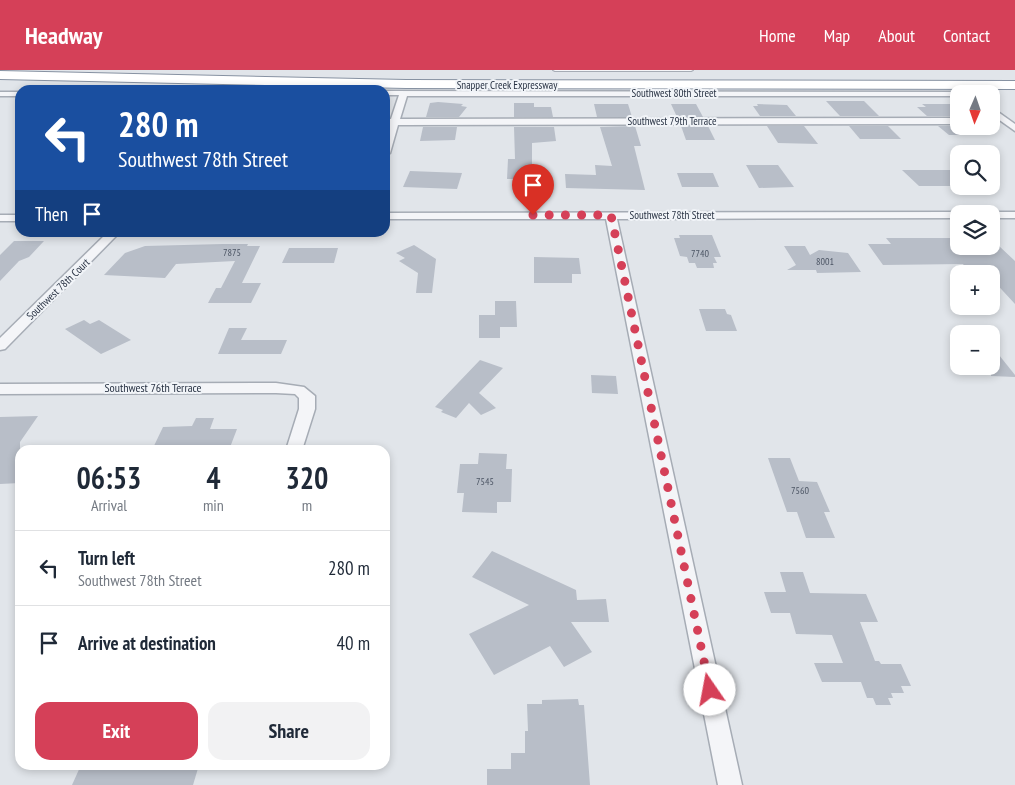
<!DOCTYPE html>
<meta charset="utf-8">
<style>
body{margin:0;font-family:"PT Sans Narrow",sans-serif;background:#f2f2f3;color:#1f2937;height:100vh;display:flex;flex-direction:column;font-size:19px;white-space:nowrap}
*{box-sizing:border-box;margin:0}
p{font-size:16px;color:#747a83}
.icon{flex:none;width:28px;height:28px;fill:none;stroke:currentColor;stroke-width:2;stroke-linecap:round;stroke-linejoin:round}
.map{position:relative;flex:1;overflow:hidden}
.sheet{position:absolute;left:15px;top:375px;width:375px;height:325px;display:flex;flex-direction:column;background:#fff;border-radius:15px;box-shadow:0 2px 8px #0003}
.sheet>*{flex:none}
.guide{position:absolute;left:15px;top:15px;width:375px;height:152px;border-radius:15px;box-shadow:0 2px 8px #0003;background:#1a4fa0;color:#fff;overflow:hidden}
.needle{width:32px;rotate:182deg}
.buttons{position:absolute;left:950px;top:15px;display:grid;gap:10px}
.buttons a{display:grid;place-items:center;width:50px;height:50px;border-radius:10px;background:#fff;box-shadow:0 2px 8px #0003;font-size:25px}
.pin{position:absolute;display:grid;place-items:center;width:42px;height:42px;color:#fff;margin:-51px -21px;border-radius:50% 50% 50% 0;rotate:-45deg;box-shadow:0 0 5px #0007}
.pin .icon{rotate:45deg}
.me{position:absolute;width:55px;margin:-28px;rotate:348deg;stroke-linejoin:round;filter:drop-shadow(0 0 4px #0008)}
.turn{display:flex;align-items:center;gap:18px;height:105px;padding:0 20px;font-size:22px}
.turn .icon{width:65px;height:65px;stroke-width:2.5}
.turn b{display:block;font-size:35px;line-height:42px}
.then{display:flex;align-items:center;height:48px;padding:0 20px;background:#0003;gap:10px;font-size:19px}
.eta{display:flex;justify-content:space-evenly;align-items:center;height:85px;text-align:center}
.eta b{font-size:30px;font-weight:800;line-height:35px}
.action{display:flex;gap:10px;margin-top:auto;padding:10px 20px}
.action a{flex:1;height:58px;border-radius:15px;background:#d54058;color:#fff;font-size:20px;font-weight:800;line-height:58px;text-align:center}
.action a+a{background:#f2f2f3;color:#1f2937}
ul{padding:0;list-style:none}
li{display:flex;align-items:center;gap:15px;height:75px;padding:0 20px;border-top:1px solid #e0e1e3}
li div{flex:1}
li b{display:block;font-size:19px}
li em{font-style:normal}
header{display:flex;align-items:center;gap:30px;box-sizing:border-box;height:70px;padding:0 25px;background:#d54058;color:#fff}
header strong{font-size:24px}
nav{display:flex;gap:28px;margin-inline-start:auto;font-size:18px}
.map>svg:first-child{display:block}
.building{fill:#b8bec8}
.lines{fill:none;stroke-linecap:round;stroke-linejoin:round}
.lane-casing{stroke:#a6acb5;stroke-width:2}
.street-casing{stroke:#a6acb5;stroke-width:3}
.highway-casing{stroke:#8792a2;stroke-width:2}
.lane{fill:#f4f5f8;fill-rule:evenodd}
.street{fill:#f4f5f8;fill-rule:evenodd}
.highway{fill:#fff;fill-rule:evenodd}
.route{stroke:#d54058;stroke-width:9;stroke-dasharray:0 16.2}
.labels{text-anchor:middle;stroke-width:4;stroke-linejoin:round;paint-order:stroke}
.number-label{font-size:10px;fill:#4c5564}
.far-street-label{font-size:11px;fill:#283243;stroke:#f1f4f8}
.street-label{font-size:12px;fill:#283243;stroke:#f1f4f8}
</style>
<header>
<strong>Headway</strong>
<nav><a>Home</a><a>Map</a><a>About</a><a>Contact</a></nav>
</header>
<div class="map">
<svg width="1015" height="715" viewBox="0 0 1015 715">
<rect width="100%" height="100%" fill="#e1e5ea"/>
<g class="building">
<path d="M826 31H864L879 46H840Z"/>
<path d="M438 32 463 34 461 36 467 37 459 47H426L430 33Z"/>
<path d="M514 33H534V37H551L553 47H514Z"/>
<path d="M594 34H628L632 47H597Z"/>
<path d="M671 34H696L703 47H677Z"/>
<path d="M757 34 787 35 796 46H760L753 36H758Z"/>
<path d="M922 34H959V46H927L917 37H926Z"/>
<path d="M635 56 641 76H634L645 120 566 118 565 104 596 105 595 95 612 96 600 57Z"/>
<path d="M681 56H708L715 70H686Z"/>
<path d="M767 56H804L818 74 778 73Z"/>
<path d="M849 56H888L901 69H860Z"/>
<path d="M938 56H971L982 65H949Z"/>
<path d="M423 57H457L455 70 420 71Z"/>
<path d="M514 57H554L556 71 532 73V109H507L508 89H515Z"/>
<path d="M746 95H778L794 117 759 118Z"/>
<path d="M902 100H951L959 107V116H968H919Z"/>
<path d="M410 101 462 103 457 119 403 117Z"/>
<path d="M677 103H713L719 117H682Z"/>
<path d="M679 165H712L721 187H714L717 193H713L714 198H697L695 193H689L687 187 680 186 674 168H680Z"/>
<path d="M886 168H959V176H999L1015 191V234L991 208V204H987L982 198H966L963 194 883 195 868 174H891Z"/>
<path d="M14 171H44L29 187 19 191 0 211V185Z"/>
<path d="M223 174H248L247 176H260L242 213H261L251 233H208L216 218H221L235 191 176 194 165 208 104 205 125 183 145 176Z"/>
<path d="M414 175 436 189 432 223H416L418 203 399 191 405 188 396 183Z"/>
<path d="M784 176H805L810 185 819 180 848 183 861 202 817 203 816 200H787L796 195Z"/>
<path d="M289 178H338L334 193H282Z"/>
<path d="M534 187 579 188 581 204H572V213H534Z"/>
<path d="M495 231H516L517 257H500V268H479V245H495Z"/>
<path d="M699 239H725L727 244 731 245 737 261H706Z"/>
<path d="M84 250 90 254 99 250 131 270 101 284 65 259Z"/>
<path d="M229 258H247L241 270H287L281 284H218Z"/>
<path d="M991 275 1015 305V307L991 306Z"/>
<path d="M480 290 503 298 479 323 496 338 481 345 469 333 456 348 441 342 443 340 435 337Z"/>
<path d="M591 305 616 306 618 324 592 323Z"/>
<path d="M38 346 20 372V413L0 414V347Z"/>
<path d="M196 348H214L210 359H237L229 380H152L163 357 192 356Z"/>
<path d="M479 383 507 384 506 399H512L511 432H497V443L462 442 464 423H457L460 394H478Z"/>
<path d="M768 388H790L799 411 817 412 830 442H824L835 468H806L797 442H787Z"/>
<path d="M492 481 576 520 577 530 606 529 609 552H571L592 582 564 597 550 576 494 605 469 564 529 535 472 507Z"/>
<path d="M780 502H803L810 523 866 524 878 552H860L875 591H879L881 594H901L911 616H901L904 623H891L893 628H888L891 635H876L873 628H867L861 612H822L814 593H843L832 565 796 564 790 543H771L764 522H786Z"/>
<path d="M578 629 579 635H584L590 715H487V699H511V683H525V661H528L527 634H542V630Z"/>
<path d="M81 695H199L193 715H72Z"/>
</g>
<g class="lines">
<defs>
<path id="lane" d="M553 0H693L691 1H555Z"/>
<g id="street">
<path d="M385 21 963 22 967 24H959V26H407L400 49 959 48V54L398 55 390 83 385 86V68L389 55H385V49H391L399 25H385Z"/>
<rect x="0" y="22" width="20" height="4"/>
<path d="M991 37 1015 54V61L991 44Z"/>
<path d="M959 142 964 144H959V148L617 149 742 715H718L606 149H385V143Z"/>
<path d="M991 142H1015V148H991V144H986Z"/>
<rect x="0" y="145" width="20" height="6"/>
<path d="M108 162H120L5 279 0 280V268Z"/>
<path d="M276 313 304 317 315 326V339L302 380H286L299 339V328L295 324 276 323 0 324V314Z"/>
</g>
<path id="highway" d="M0 1 406 10 1015 11V19L406 18 0 9Z"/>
</defs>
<use href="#lane" class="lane-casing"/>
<use href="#street" class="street-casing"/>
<use href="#highway" class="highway-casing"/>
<use href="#lane" class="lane"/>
<use href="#street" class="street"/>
<use href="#highway" class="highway"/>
</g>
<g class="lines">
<path class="route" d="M533 145H611L710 620"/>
</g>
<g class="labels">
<g class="number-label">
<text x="232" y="186">7875</text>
<text x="700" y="187">7740</text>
<text x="825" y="195">8001</text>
<text x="485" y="415">7545</text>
<text x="800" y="424">7560</text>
</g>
<g class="far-street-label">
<text x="507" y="19">Snapper Creek Expressway</text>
<text x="674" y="27">Southwest 80th Street</text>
<text x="672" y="55">Southwest 79th Terrace</text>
<text x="672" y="149">Southwest 78th Street</text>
<text transform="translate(58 219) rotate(-44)" y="4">Southwest 78th Court</text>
</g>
<g class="street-label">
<text x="153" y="322">Southwest 76th Terrace</text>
</g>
</g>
</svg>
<div class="buttons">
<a><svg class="needle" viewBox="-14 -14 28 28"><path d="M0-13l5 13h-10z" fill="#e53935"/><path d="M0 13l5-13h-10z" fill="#747a83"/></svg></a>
<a><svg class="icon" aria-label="search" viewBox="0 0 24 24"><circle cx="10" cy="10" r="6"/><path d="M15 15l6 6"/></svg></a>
<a><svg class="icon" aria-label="layers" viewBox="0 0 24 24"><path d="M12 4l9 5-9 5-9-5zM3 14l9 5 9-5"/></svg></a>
<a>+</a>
<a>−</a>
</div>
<div class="pin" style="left:533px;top:145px;background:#d93025"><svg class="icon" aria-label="arrive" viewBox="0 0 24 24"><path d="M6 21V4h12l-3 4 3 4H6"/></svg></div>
<svg class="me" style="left:710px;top:620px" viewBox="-20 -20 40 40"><circle r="19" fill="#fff"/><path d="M0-13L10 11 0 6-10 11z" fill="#d54058"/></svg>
<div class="guide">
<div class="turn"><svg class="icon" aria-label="left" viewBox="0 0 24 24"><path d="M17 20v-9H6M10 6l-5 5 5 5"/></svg><div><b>280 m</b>Southwest 78th Street</div></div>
<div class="then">Then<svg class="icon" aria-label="arrive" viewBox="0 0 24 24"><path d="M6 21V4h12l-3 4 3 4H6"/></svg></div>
</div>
<section class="sheet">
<div class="eta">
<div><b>06:53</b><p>Arrival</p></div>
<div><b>4</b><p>min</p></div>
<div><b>320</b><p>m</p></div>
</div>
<ul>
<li><svg class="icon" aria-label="left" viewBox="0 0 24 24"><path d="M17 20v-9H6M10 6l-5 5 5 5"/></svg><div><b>Turn left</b><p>Southwest 78th Street</p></div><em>280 m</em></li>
<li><svg class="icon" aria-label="arrive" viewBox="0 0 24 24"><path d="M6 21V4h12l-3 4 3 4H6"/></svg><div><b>Arrive at destination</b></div><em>40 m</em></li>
</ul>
<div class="action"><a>Exit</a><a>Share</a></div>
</section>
</div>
